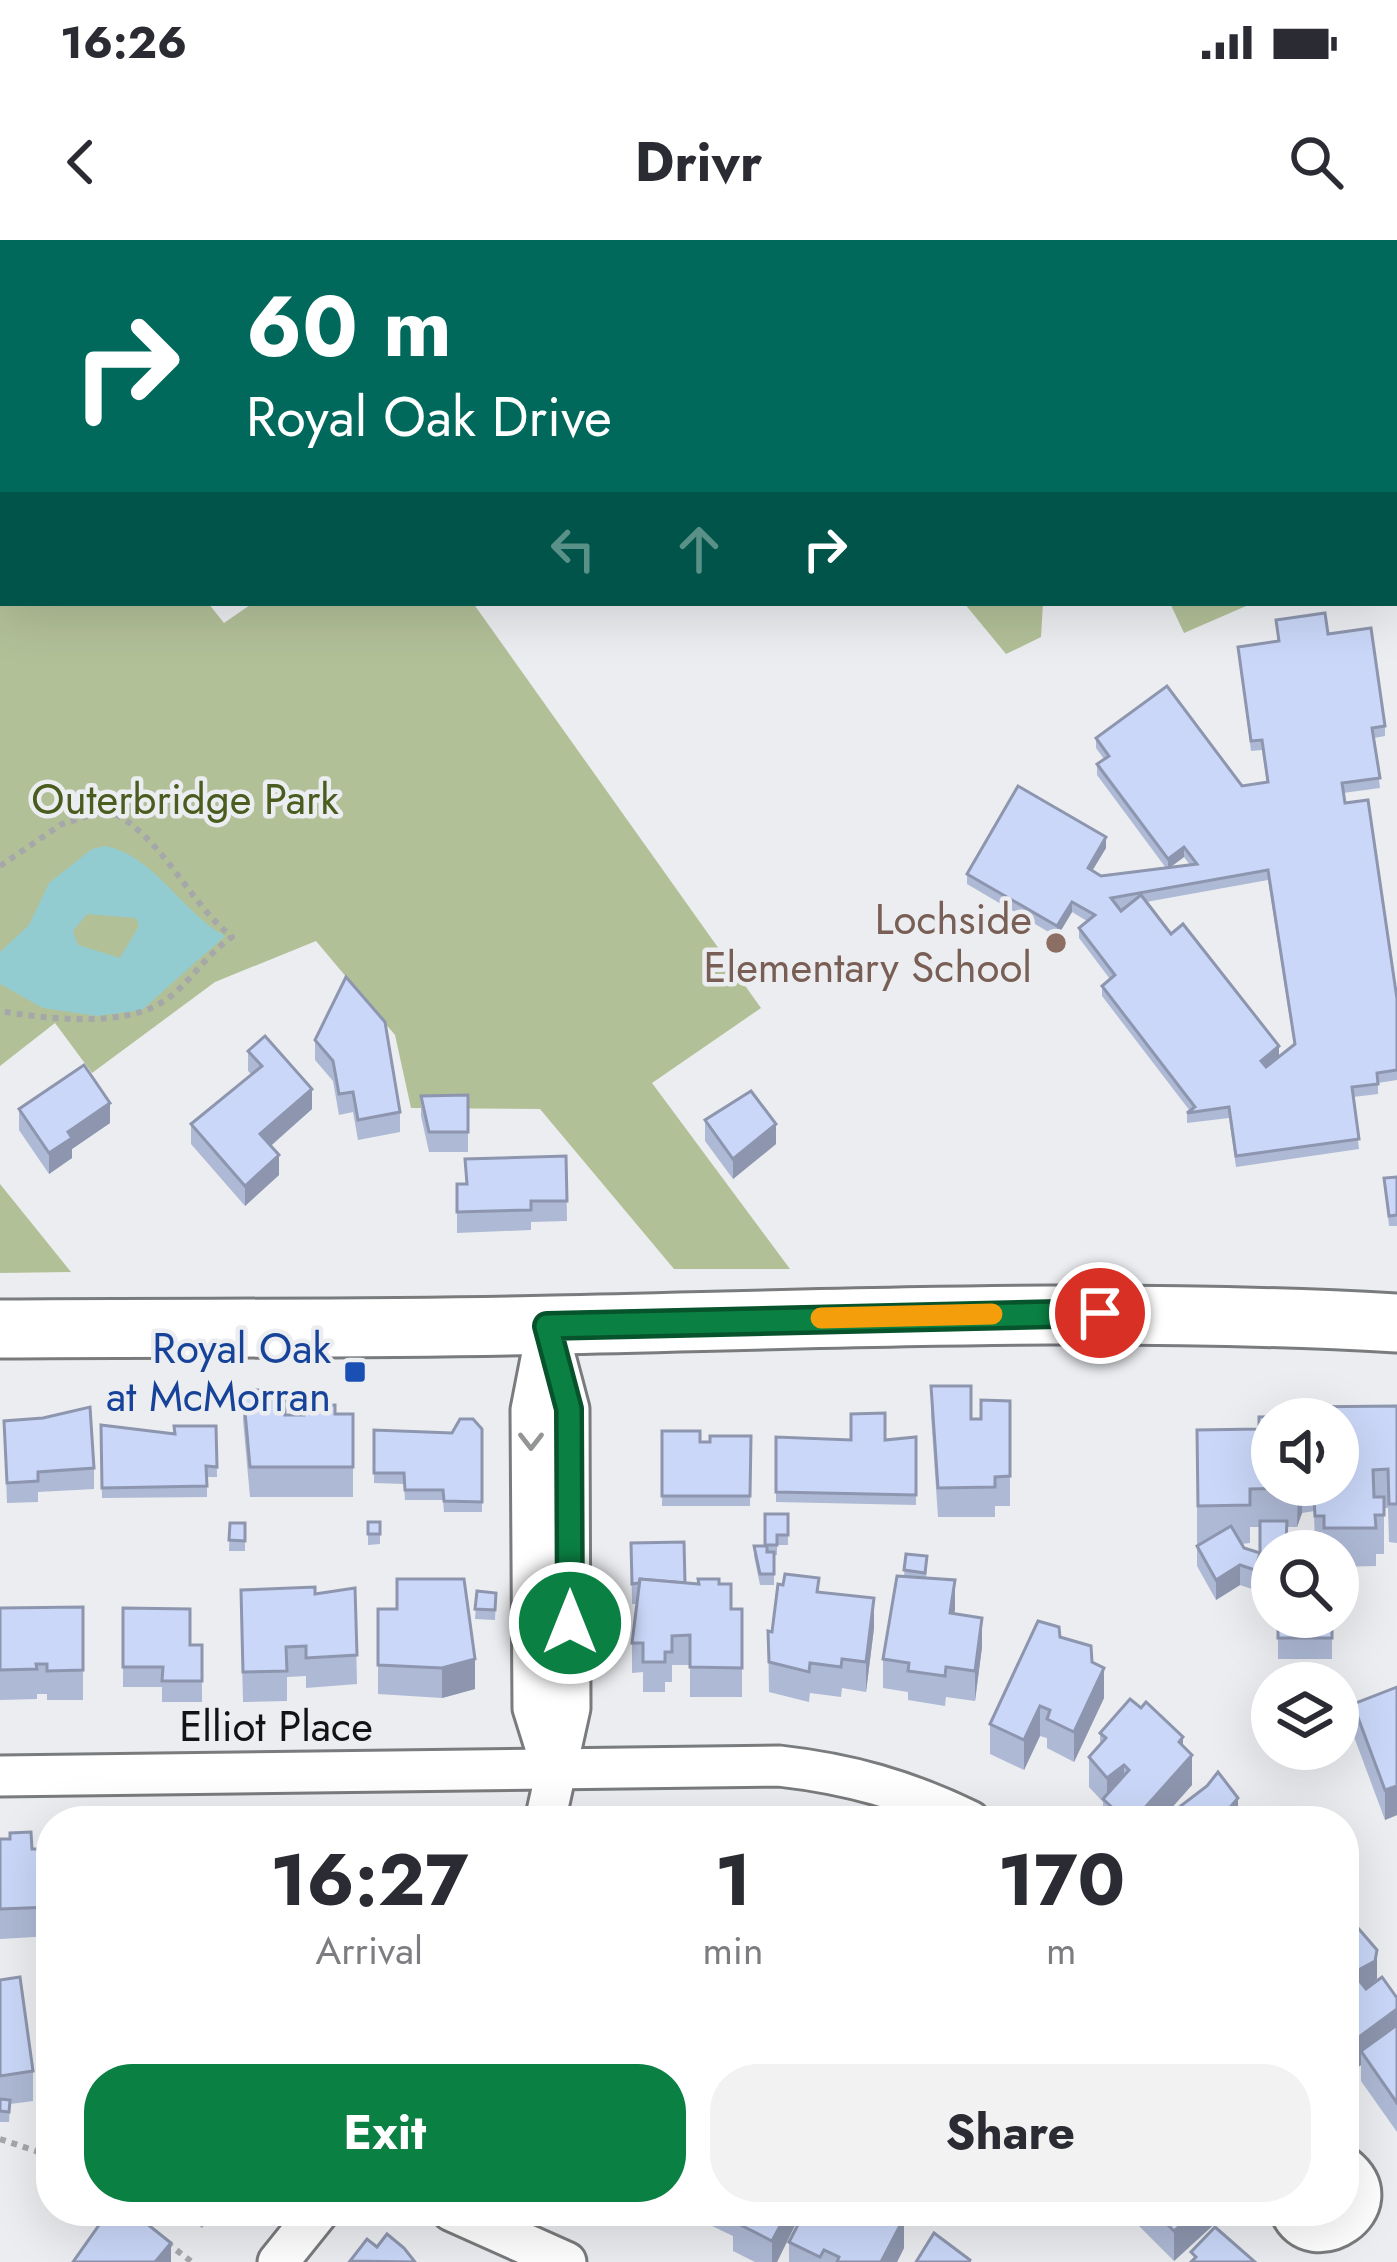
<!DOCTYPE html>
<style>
body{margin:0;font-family:Jost,sans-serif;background:#f2f2f3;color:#2b2b33;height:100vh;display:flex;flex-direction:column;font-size:45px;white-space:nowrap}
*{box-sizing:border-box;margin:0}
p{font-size:39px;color:#7c7c81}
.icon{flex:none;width:66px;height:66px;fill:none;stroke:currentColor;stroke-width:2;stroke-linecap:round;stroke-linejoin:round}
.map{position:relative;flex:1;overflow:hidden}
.panel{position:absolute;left:36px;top:1566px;width:1323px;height:420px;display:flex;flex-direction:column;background:#fff;border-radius:48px;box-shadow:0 12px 48px #0002}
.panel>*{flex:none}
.hud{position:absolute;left:0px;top:0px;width:1398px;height:366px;box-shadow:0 12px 48px #0002;background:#00695c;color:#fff;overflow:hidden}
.buttons{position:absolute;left:1251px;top:1158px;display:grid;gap:24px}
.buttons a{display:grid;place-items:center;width:108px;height:108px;border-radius:50%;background:#fff;box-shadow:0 12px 48px #0002;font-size:60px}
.pin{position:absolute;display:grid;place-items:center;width:102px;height:102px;color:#fff;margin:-51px;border:6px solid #fff;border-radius:50%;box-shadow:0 3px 12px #0007}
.me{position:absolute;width:132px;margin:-66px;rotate:0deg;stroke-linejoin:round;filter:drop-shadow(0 0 9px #0008)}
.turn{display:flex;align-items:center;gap:42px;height:252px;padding:0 48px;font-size:54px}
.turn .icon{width:156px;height:156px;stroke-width:2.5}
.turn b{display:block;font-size:84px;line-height:102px}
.lanes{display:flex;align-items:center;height:114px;padding:0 48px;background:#0003;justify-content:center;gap:60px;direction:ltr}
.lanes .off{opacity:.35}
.eta{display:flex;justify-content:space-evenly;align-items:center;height:204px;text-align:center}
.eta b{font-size:72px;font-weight:700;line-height:84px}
.primary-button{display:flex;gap:24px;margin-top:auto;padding:24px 48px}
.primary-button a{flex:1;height:138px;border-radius:48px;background:#0b8043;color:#fff;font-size:48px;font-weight:700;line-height:138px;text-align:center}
.primary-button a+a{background:#f2f2f3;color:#2b2b33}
.status{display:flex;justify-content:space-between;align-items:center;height:84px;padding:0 60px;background:#fff;direction:ltr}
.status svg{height:33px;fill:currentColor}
header{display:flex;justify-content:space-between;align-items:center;height:156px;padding:0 48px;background:#fff;font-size:54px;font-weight:700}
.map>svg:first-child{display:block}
.green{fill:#b2c098}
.water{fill:#93ccd0;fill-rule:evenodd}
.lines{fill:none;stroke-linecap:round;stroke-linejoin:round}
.street-casing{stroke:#797b7d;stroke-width:45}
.secondary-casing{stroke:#797b7d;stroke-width:63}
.path{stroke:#a5a7a9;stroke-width:6;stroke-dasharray:6 6;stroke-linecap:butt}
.street{stroke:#fff;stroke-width:39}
.secondary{stroke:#fff;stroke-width:57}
.wall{fill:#aeb9d5;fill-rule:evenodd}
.shaded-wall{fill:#8d96ae}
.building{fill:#cad7f8;stroke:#8d96ae;stroke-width:3;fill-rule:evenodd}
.oneway{stroke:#949595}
.route-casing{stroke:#07532c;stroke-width:30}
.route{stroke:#0b8043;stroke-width:21}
.slow{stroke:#f59e0b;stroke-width:21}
.education-dot{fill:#8d6e63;stroke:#ebedf0;stroke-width:4.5}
.transit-dot{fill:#1a4fb4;stroke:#ebedf0;stroke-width:4.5}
.labels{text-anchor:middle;stroke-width:9;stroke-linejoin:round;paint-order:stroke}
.park-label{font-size:42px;fill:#4a5c1e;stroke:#ebedf0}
.education-label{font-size:42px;fill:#785e54;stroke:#ebedf0;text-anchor:end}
.transit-label{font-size:42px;fill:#164399;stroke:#ebedf0;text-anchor:end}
.street-label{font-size:42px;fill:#121314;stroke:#ebedf0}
</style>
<div class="status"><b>16:26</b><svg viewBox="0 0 49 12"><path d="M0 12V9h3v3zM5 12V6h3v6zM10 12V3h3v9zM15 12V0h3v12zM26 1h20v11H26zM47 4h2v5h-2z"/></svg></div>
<header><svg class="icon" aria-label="back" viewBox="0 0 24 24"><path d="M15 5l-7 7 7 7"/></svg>Drivr<svg class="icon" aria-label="search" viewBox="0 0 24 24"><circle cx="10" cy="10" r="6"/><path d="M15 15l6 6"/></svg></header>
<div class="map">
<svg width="1397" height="2022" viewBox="0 0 1397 2022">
<rect width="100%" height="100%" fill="#ebedf0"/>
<g class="green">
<path d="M0 104 3 363H208L224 383 253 363H473L761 768 652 843 790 1029H674L540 869 411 868 395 795 316 701 215 742 92 833 55 783 0 826Z"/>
<path d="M964 363H1043L1041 397 1006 414Z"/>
<path d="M1170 363H1253L1184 393Z"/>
<path d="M0 944 71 1032 0 1033Z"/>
</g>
<path class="water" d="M106 606C156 617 182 673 225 696L142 770 97 776 43 768 0 744V712L29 685 49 643 92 609ZM87 674 136 678 139 686 120 718 78 705 73 691Z"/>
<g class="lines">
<defs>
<g id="street">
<path d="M545 1098 531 1170 533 1468 553 1532"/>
<path d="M0 1536 779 1526C850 1534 906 1550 970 1581"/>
<path d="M545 1581 570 1468 569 1169 547 1086"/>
<path d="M452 1971 566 2022"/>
<path d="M1290 1971C1310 2022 1397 1968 1344 1926"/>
<path d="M278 2022 319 1971"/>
</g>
<path id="secondary" d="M0 1089C184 1087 369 1090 554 1085 835 1079 1116 1067 1397 1083"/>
</defs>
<use href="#street" class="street-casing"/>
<use href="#secondary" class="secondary-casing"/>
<g class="path">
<path d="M0 626 62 584 107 570C161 593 187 661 232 697 205 715 190 744 164 761 125 788 46 779 0 771"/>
<path d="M0 1899 51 1916"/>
<path d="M167 2003 192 2022"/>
</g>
<use href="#street" class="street"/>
<use href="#secondary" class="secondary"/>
</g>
<g class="wall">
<path d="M1276 380 1328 394 1385 486V496L1374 498 1380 548 1343 553 1397 759V840L1378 843V854L1353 857 1359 909 1236 927 1229 878 1187 883V873L1190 871 1102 756V746L1110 739 1079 698V688L1087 681 1072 672 1057 697 967 644V634L1106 608 1092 630 1101 636 1166 628 1097 535V524L1104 519 1096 508V498L1242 546 1267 542 1262 510 1251 511 1238 407 1278 402ZM1184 617 1190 625 1170 627ZM1268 640 1294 805 1279 817 1171 694 1146 662Z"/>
<path d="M315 800 400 872V892L358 900 353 872 339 875 333 841 315 820Z"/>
<path d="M248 811 312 869 271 906 279 935 245 966 191 904V884L251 834 248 831Z"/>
<path d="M468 855V912H429L421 876V856Z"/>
<path d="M19 869 110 883 72 909V918L49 934 19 890Z"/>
<path d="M705 880 776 904 733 939 705 901Z"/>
<path d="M566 916 567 981 531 982V990L457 993V944H466L465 919Z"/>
<path d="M1397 937V986H1389L1384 938Z"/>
<path d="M931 1146 971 1179H981L1010 1161V1266H995V1277H938L931 1175Z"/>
<path d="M243 1150 285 1175 353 1174V1257H250L243 1180Z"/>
<path d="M1397 1166V1303L1389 1302 1388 1268H1384V1314H1376V1326L1338 1327V1311H1315L1314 1271 1302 1273 1297 1287H1287L1272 1311V1329H1260L1255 1350 1240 1345 1216 1360 1197 1326V1190L1259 1189 1298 1176ZM1338 1179V1245H1272ZM1250 1287H1260V1313L1244 1308 1241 1304 1250 1303Z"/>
<path d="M43 1178 94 1228V1249L38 1252V1262L7 1263 4 1181Z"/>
<path d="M101 1185 175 1194 216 1186 217 1237H207V1257L102 1258Z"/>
<path d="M482 1189V1272H444L443 1260H405L404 1244 374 1243V1190L452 1193Z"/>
<path d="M662 1191 700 1202 751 1196 750 1266H662Z"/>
<path d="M776 1197 851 1200H885L916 1197V1265L776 1262Z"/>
<path d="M788 1274V1305H777V1315H774V1345H760L754 1316V1306H765Z"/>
<path d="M368 1282H380V1304L368 1305Z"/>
<path d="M230 1283H245V1311H229Z"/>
<path d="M631 1303 685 1343 719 1344 731 1369H742V1457H690V1425H672V1442H665V1452H643V1432L632 1433V1403L637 1364H632Z"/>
<path d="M906 1314 927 1326 926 1338 982 1407 975 1461 946 1457 945 1466 908 1460V1452L883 1448V1419L904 1336Z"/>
<path d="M355 1348 357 1444 306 1448V1436L287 1437V1461L243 1462 241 1379 315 1354Z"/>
<path d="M477 1351 496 1353 495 1380 475 1379Z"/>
<path d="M819 1352 874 1388 866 1452 842 1448 841 1457 810 1453 809 1462 769 1452 768 1391 772 1392Z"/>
<path d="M83 1367V1460H47V1454H37V1459L0 1460V1368Z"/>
<path d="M123 1368 190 1405H202V1462H162V1447H123Z"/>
<path d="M378 1369 475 1449 442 1458 378 1454Z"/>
<rect x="1278" y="1377" width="54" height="42"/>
<path d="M1060 1397 1092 1422 1104 1458 1074 1522 1047 1508V1498L1040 1496 1024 1530 990 1514V1484Z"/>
<path d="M1397 1447V1575L1385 1580 1353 1494V1464Z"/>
<path d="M1100 1493 1183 1507 1192 1545 1160 1581H1103V1562L1089 1547V1517L1100 1505Z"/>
<path d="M0 1599 32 1609H51V1696L0 1699Z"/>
<path d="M0 1740 33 1831V1861L10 1864 9 1882H0Z"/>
<path d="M1377 1741 1397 1758V1892L1361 1841V1825L1344 1838Z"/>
<path d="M178 1971H212L202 1988Z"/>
<path d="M689 1971H802L777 2022H755L733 2011V1996L689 1975Z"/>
<path d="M1124 1971H1221V1978L1174 2021Z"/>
<path d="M789 2002 904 2008 897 2022H789Z"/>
</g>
<g class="shaded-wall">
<path d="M1106 597V608L1088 638V628Z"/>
<path d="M1184 607V617L1168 629V619Z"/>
<path d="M1072 662V672L1057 697V686Z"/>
<path d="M1279 806V817L1261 831V821Z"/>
<path d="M312 849V869L260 915V894Z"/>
<path d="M110 863V883L72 909V918L49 934V913L68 892Z"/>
<path d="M776 884V904L733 939V919Z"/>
<path d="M279 915V935L245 966V946Z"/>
<path d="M1298 1245H1302V1273L1297 1287Z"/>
<path d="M1260 1313V1333L1255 1350V1330Z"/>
<path d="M1240 1325V1345L1216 1360V1340Z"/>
<path d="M955 1340V1370L950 1403V1373Z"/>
<path d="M874 1358V1388L866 1452V1422Z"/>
<path d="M982 1378V1407L975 1461V1431Z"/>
<path d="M475 1419V1449L442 1458V1428Z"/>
<path d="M1104 1428V1458L1074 1522V1492Z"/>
<path d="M1040 1466V1496L1024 1530V1500Z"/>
<path d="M1183 1497V1525L1192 1515V1545L1160 1581H1133Z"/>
<path d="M1124 1525V1554L1107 1564V1538Z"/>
<path d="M1397 1546V1575L1385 1580V1550Z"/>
<path d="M1238 1558V1581H1227V1571Z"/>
<path d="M1377 1710V1739L1353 1763V1733Z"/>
<path d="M1397 1769V1799L1361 1811V1825L1344 1838V1808Z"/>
<path d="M202 1971H212L202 1988Z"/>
<path d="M788 1971H802L777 2022H772V2001Z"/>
<path d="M1196 1971H1221V1978L1174 2021V1991Z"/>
<path d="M904 1978V2008L897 2022H881Z"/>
<path d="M171 2003V2022H155Z"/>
</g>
<g class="building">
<path d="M1395 46 1397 47V185L1395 184Z"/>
<path d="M1325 373 1328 394 1371 388 1385 486 1372 488 1380 538 1342 543 1345 563 1368 560 1397 759V830L1377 833 1378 844 1352 847 1359 899 1236 916 1229 867 1187 873 1195 867 1102 746 1115 735 1079 688 1095 675 1072 662 1057 686 967 634 1018 546 1106 597 1088 628 1101 636 1197 624 1184 607 1168 619 1097 524 1109 516 1096 498 1167 446 1242 546 1268 542 1262 500 1251 501 1238 407 1279 401 1276 380ZM1268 630 1295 804 1266 827 1261 821 1279 806 1183 684 1171 694 1141 655 1121 671 1111 658Z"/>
<path d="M346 737 385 782 400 872 358 880 353 852 339 854 333 821 315 800Z"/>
<path d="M265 796 312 849 260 894 279 915 245 946 191 884 262 826 248 811Z"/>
<path d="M84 825 110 863 68 892 72 898 49 913 19 869Z"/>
<path d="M751 851 776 884 733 919 705 880Z"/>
<path d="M468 855V892H429L421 856Z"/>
<path d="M566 916 567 961H531V970L457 972V944H467L465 919Z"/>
<path d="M1397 937V975L1389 976 1384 938Z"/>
<path d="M931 1146H971V1179H981V1160L1010 1161V1236L995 1237V1247L938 1248Z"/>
<path d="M243 1150H285V1175H304V1166L335 1165V1174H353V1227H250Z"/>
<path d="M1397 1166V1264H1389L1388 1229 1373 1230 1374 1257H1384V1275H1375L1376 1288H1324V1276H1315L1314 1258H1322V1245H1338V1179H1272V1245H1298L1297 1248 1250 1249V1265L1198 1266 1197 1190 1259 1189V1177L1298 1176V1167Z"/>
<path d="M90 1167 94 1228 38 1232V1241L7 1243 4 1181 43 1178Z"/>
<path d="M885 1173V1200L916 1197V1255L776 1252V1197L851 1200V1174Z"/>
<path d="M460 1179H473L482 1189V1262L444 1261 443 1250H405L404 1233H374V1190L452 1193Z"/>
<path d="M101 1185 175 1194 174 1186H216L217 1227 206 1226 207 1246 102 1248Z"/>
<path d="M662 1191H700V1202H710V1196H751L750 1256H662Z"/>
<path d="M765 1274H788V1295H777V1305H765Z"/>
<path d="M1260 1281H1287L1286 1302H1295V1311H1272V1319H1260Z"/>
<rect x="368" y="1282" width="12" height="12"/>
<path d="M230 1283H245V1301L229 1300Z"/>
<path d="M1231 1286 1244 1308 1260 1313 1255 1330 1240 1325 1216 1340 1197 1306Z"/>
<path d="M684 1302 685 1343 640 1339 639 1343 632 1344 631 1303Z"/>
<path d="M754 1306H767V1312H774V1334H760Z"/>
<path d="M906 1314 927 1316 925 1333 904 1330Z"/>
<path d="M785 1334 819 1338 817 1352 874 1358 866 1422 842 1419 841 1427 810 1423 809 1432 769 1422 768 1391 772 1392 778 1344 783 1345Z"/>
<path d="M897 1336 955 1340 950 1373 982 1378 975 1431 946 1427 945 1436 908 1431 909 1423 883 1419Z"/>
<path d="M397 1339H464L475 1419 442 1428 378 1425V1369H397Z"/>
<path d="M640 1339 699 1344 698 1339H719V1344H731V1369H742V1428L690 1427V1395L672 1396V1412H665V1422H643V1403H632Z"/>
<path d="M315 1347V1354L355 1348 357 1415 306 1418V1406L286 1407 287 1431 243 1432 241 1350Z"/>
<path d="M477 1351 496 1353 495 1370 475 1369Z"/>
<path d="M83 1367V1430L47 1431V1424H36L37 1429 0 1430V1368Z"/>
<path d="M123 1368 190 1369V1405H202V1441H162L163 1427H123Z"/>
<rect x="1278" y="1377" width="54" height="21"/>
<path d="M1038 1381 1059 1387 1060 1397 1091 1406 1092 1422 1104 1428 1074 1492 1047 1479 1050 1470 1040 1466 1024 1500 990 1484Z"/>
<path d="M1397 1447V1546L1385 1550 1353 1464Z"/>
<path d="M1130 1459 1141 1468 1146 1462 1183 1497 1179 1502 1192 1515 1133 1581H1127L1103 1559 1129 1530 1124 1525 1107 1538 1089 1517 1106 1498 1100 1493Z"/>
<path d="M1218 1532 1238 1558 1227 1571 1236 1581H1161L1207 1546Z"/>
<path d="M715 1572 764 1581H713Z"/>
<path d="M663 1574 702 1581H662Z"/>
<path d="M31 1592 32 1609H51V1667L0 1669V1599H10V1593Z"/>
<path d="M1358 1688 1377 1710 1375 1721 1353 1733 1366 1749 1382 1737 1397 1758V1769L1344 1808V1699Z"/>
<path d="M20 1737 33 1831 0 1836V1740Z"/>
<path d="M1397 1785V1863L1361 1811Z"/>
<path d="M0 1859 10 1860 9 1872 0 1871Z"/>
<path d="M109 1971H131L171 2003 155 2022H73Z"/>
<path d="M738 1971H788L772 2001 733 1981Z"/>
<path d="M805 1971H890L904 1978 881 2022H837L839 2017 824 2010 820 2017 789 2002Z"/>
<path d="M1154 1971H1196L1174 1991Z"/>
<path d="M1215 1987 1255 2022H1191L1196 2017 1191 2012Z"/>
<path d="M934 1993 970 2020 969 2022H916Z"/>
<path d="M387 1994 404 2008 415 2022 350 2021 367 1999 377 2007Z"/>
</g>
<defs><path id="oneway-chevron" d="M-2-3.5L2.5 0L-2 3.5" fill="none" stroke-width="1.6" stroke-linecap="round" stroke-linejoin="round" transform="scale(3)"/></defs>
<use class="oneway" href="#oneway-chevron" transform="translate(531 1201) rotate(90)"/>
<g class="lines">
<defs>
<path id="route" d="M570 1383 569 1169 547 1086 1100 1073"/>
</defs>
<use href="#route" class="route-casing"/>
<use href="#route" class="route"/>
<path class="slow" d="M821 1078 992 1074"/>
</g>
<circle class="education-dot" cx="1056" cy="703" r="12"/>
<rect class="transit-dot" x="343" y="1120" width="24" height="24" rx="6"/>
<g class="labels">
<g class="park-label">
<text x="185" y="574">Outerbridge Park</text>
</g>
<g class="education-label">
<text x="1032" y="694">Lochside<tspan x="1032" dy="48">Elementary School</tspan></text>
</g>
<g class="transit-label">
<text x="331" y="1123">Royal Oak<tspan x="331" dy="48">at McMorran</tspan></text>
</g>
<g class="street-label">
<text x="276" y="1501">Elliot Place</text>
</g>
</g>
</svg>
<div class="buttons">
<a><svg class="icon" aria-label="sound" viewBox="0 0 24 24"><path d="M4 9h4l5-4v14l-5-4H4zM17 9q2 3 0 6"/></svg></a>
<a><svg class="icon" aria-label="search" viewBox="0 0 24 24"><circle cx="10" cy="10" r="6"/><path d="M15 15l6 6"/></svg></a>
<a><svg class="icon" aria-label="layers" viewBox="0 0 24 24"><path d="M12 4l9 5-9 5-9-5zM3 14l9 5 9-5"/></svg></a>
</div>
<div class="pin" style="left:1100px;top:1073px;background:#d93025"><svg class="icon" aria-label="arrive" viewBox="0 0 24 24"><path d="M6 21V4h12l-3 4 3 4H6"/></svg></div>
<svg class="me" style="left:570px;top:1383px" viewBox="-20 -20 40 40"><circle r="17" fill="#0b8043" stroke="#fff" stroke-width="3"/><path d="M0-11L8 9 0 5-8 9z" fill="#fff"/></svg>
<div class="hud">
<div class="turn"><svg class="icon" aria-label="right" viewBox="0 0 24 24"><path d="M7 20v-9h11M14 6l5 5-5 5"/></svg><div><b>60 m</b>Royal Oak Drive</div></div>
<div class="lanes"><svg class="icon off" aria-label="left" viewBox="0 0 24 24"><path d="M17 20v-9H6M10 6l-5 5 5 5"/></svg><svg class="icon off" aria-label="ahead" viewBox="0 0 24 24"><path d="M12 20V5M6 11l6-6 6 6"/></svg><svg class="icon" aria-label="right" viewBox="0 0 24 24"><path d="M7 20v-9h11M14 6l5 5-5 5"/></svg></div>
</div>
<section class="panel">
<div class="eta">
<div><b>16:27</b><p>Arrival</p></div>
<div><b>1</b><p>min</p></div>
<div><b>170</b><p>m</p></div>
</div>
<div class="primary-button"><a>Exit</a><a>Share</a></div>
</section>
</div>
